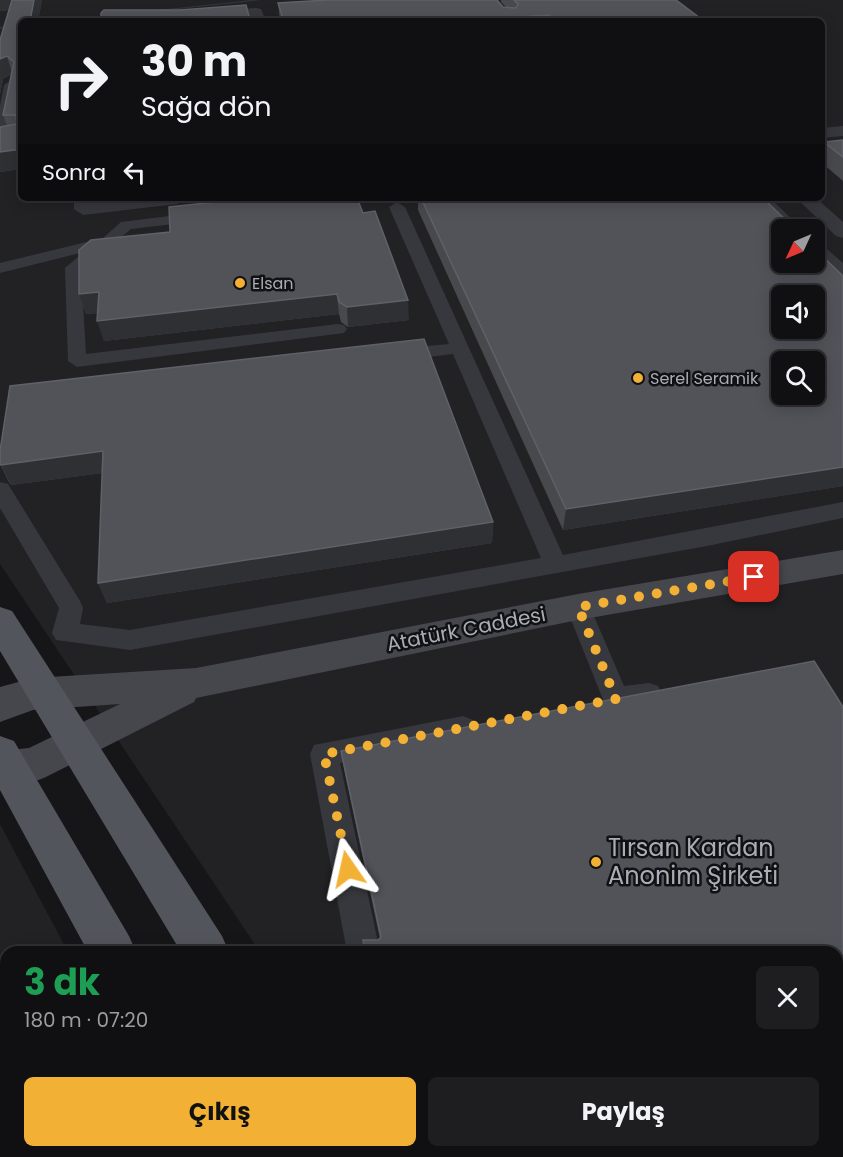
<!DOCTYPE html>
<html lang="tr">
<meta charset="utf-8">
<style>
body{margin:0;font-family:Poppins,sans-serif;background:#1e1e20;color:#f1f3f6;height:100vh;display:flex;flex-direction:column;font-size:22px;white-space:nowrap}
*{box-sizing:border-box;margin:0}
p{font-size:20px;color:#9c9d9f}
.icon{flex:none;width:33px;height:33px;fill:none;stroke:currentColor;stroke-width:2;stroke-linecap:round;stroke-linejoin:round}
.map{position:relative;flex:1;overflow:hidden}
.drawer{position:absolute;left:0px;top:946px;width:843px;height:212px;display:flex;flex-direction:column;background:#101012;border-radius:18px 18px 0 0;box-shadow:0 3px 15px #0003,0 0 0 2px #303032}
.drawer>*{flex:none}
.guide{position:absolute;left:18px;top:18px;width:807px;height:183px;border-radius:9px;box-shadow:0 3px 15px #0003,0 0 0 2px #303032;background:#101012;color:#f1f3f6;overflow:hidden}
.needle{width:39px;rotate:226deg}
.buttons{position:absolute;left:771px;top:219px;display:grid;gap:12px}
.buttons a{display:grid;place-items:center;width:54px;height:54px;border-radius:9px;background:#101012;box-shadow:0 3px 15px #0003,0 0 0 2px #303032;font-size:30px}
.pin{position:absolute;display:grid;place-items:center;width:51px;height:51px;color:#fff;margin:-26px;border-radius:12px;box-shadow:0 3px 9px #0006}
.me{position:absolute;width:66px;margin:-33px;rotate:349deg;stroke-linejoin:round;filter:drop-shadow(0 0 4px #0008)}
.turn{display:flex;align-items:center;gap:21px;height:126px;padding:0 24px;font-size:27px}
.turn .icon{width:78px;height:78px;stroke-width:2.5}
.turn b{display:block;font-size:42px;line-height:51px}
.then{display:flex;align-items:center;height:57px;padding:0 24px;background:#0003;gap:12px;font-size:22px}
.round{display:grid;place-items:center;flex:none;width:63px;height:63px;border-radius:9px;background:#1e1e20}
.headline{display:flex;align-items:center;justify-content:space-between;height:102px;padding:0 24px}
h1{font-size:36px;font-weight:700;line-height:45px;color:#1e9e55}
.cta{display:flex;gap:12px;margin-top:auto;padding:12px 24px}
.cta a{flex:1;height:69px;border-radius:9px;background:#f2b134;color:#111;font-size:24px;font-weight:700;line-height:69px;text-align:center}
.cta a+a{background:#1e1e20;color:#f1f3f6}
.map>svg:first-child{display:block}
.built{fill:#222225;fill-rule:evenodd}
.lines{fill:none;stroke-linecap:round;stroke-linejoin:round}
.stream{fill:#2c353c;fill-rule:evenodd}
.minor{fill:#37383d;fill-rule:evenodd}
.tertiary{fill:#37383d;fill-rule:evenodd}
.secondary{fill:#45474d;fill-rule:evenodd}
.primary{fill:#53555c;fill-rule:evenodd}
.wall{fill:#47494d}
.shaded-wall{fill:#2f3033}
.building{fill:#525359;stroke:#5f6168;stroke-width:1.5;fill-rule:evenodd}
.route{stroke:#f2b134;stroke-width:10;stroke-dasharray:0 18}
.poi-dot{fill:#f2b134;stroke:#111113;stroke-width:2}
.labels{text-anchor:middle;stroke-width:5;stroke-linejoin:round;paint-order:stroke}
.far-poi-label{font-size:16px;fill:#a8adb8;stroke:#111113;text-anchor:start}
.street-label{font-size:20px;fill:#a8adb8;stroke:#111113}
.near-poi-label{font-size:24px;fill:#a8adb8;stroke:#111113;text-anchor:start}
</style>
<div class="map">
<svg width="843" height="1157" viewBox="0 0 843 1157">
<rect width="100%" height="100%" fill="#161618"/>
<g class="built">
<path d="M0 0H843V1157H396L393 1152H837V952H260L0 564ZM21 21H822V198H21ZM782 230H814V262H782ZM782 296H814V328H782ZM782 362H814V394H782Z"/>
<path d="M0 824 68 952H6V1152H169L171 1157H0Z"/>
</g>
<g class="lines">
<g class="stream">
<path d="M251 0H262L160 11 158 10Z"/>
<path d="M109 15 110 17 72 21H61Z"/>
<path d="M21 25V27L0 29V27Z"/>
</g>
<g class="minor">
<path d="M10 81 16 85 7 136 21 135V143L0 145V106L4 85Z"/>
<path d="M754 198H770L803 230H786Z"/>
<path d="M397 202 405 207 563 555 843 502V518L707 546 130 650 56 640 52 633 59 608 0 508V482L8 484 80 601 83 608 80 624 130 630 541 558 453 354 396 361 387 355 396 349 449 344 389 207Z"/>
<path d="M202 212 210 217 207 220 131 229 81 270 86 354 338 324 344 325 347 329 344 333 77 367 68 361 65 268 84 252 0 273V263L103 238 121 222Z"/>
<path d="M814 241 820 243 843 263V277L837 276 814 255Z"/>
<path d="M578 597 587 600 590 607 624 686 649 683 658 686 662 694 658 702 616 710 606 707 566 607 569 600Z"/>
<path d="M463 716 473 720 477 728 473 736 340 763 380 952H347L310 754 314 745Z"/>
</g>
<g class="tertiary">
<path d="M256 8 261 9 266 21H252L251 16 182 21H119L126 17Z"/>
<path d="M843 126V136L822 138V128Z"/>
<path d="M74 198H92V202L129 198H186L177 204 83 215 74 209Z"/>
<path d="M796 198H816L843 222V238L836 236Z"/>
</g>
<path class="secondary" d="M843 550V574L578 620 196 698 194 702 46 777C32 783 15 786 0 781V751L29 748 120 704 33 710 0 722V687L33 678 196 668 578 594Z"/>
<g class="primary">
<path d="M0 607 12 611 222 936 229 952H181L0 651Z"/>
<path d="M0 736 14 741 129 936 136 952H88L0 790Z"/>
<path d="M200 1152H253L255 1157H202Z"/>
<path d="M304 1152H357L359 1157H306Z"/>
</g>
</g>
<g class="wall">
<path d="M0 0H42L38 21H21V169L0 172V127L7 126 3 115 11 74 3 79 0 94V40L9 10 0 11Z"/>
<path d="M501 0H676L704 21H280L278 3 506 7 501 2Z"/>
<path d="M843 140V181L822 163V149L824 142Z"/>
<path d="M418 198H763L843 276V486L563 530 418 210Z"/>
<path d="M363 213 409 320 348 327 341 322 339 314 104 341 98 313 86 314 79 294Z"/>
<path d="M0 451 493 522 492 543 107 603 98 583 102 473 11 485 9 482 0 464Z"/>
<path d="M814 661 843 707V1157H507L506 1152H837V952H365L363 940H378L380 939 344 769 341 751Z"/>
</g>
<g class="shaded-wall">
<path d="M0 0H15L18 10 0 11Z"/>
<path d="M34 0H42L38 21H30Z"/>
<path d="M549 15 548 21H491V19Z"/>
<path d="M7 56 12 73 3 79 0 94V59Z"/>
<path d="M21 149V169L0 172V152Z"/>
<path d="M99 292 105 312 86 314 79 294Z"/>
<path d="M337 294 339 314 104 341 97 321Z"/>
<path d="M408 300 409 320 348 327 347 307Z"/>
<path d="M103 451 111 472 11 485 1 465Z"/>
<path d="M843 467V486L563 530 566 509Z"/>
<path d="M493 522 492 543 107 603 98 583Z"/>
</g>
<g class="building">
<path d="M12 0H34L30 21H21V149L0 152V127L17 124 16 115H3L14 62 7 56 0 59V40Z"/>
<path d="M327 0H497L503 7 516 8 518 4 514 0H676L704 21H555L549 15 491 19 493 21H284L278 3Z"/>
<path d="M246 5 250 20 231 21H101V13L104 10H180Z"/>
<path d="M71 19 70 21H49Z"/>
<path d="M843 140V157L824 142Z"/>
<path d="M253 198H357L363 213 375 211 408 300 347 307 339 302 337 294 97 321 99 292 79 294V250L91 240 170 232 169 207Z"/>
<path d="M421 198H763L796 230H782V262H814V248L843 276V467L566 509ZM782 296H814V328H782ZM782 362H814V394H782Z"/>
<path d="M424 339 493 522 98 583 103 451 1 465 0 463V451L10 386Z"/>
<path d="M814 661 843 707V1157H523L522 1154 513 1156 512 1152H837V952H365L363 940H378L381 937 341 751Z"/>
</g>
<g class="lines">
<path class="route" d="M348 869 324 754 616 699 578 607 754 577"/>
</g>
<g class="poi-dot">
<circle cx="240" cy="283" r="6"/>
<circle cx="638" cy="378" r="6"/>
<circle cx="596" cy="862" r="6"/>
</g>
<g class="labels">
<g class="far-poi-label">
<text x="252" y="289">Elsan</text>
<text x="650" y="384">Serel Seramik</text>
</g>
<g class="street-label">
<text transform="translate(466 629) rotate(-11)" y="7">Atatürk Caddesi</text>
</g>
<g class="near-poi-label">
<text x="608" y="856">Tırsan Kardan<tspan x="608" dy="28">Anonim Şirketi</tspan></text>
</g>
</g>
</svg>
<div class="buttons">
<a><svg class="needle" viewBox="-14 -14 28 28"><path d="M0-13l5 13h-10z" fill="#e53935"/><path d="M0 13l5-13h-10z" fill="#9c9d9f"/></svg></a>
<a><svg class="icon" aria-label="sound" viewBox="0 0 24 24"><path d="M4 9h4l5-4v14l-5-4H4zM17 9q2 3 0 6"/></svg></a>
<a><svg class="icon" aria-label="search" viewBox="0 0 24 24"><circle cx="10" cy="10" r="6"/><path d="M15 15l6 6"/></svg></a>
</div>
<div class="pin" style="left:754px;top:577px;background:#d93025"><svg class="icon" aria-label="arrive" viewBox="0 0 24 24"><path d="M6 21V4h12l-3 4 3 4H6"/></svg></div>
<svg class="me" style="left:348px;top:869px" viewBox="-20 -20 40 40"><path d="M0-17L14 15 0 8-14 15z" fill="#f2b134" stroke="#fff" stroke-width="4"/></svg>
<div class="guide">
<div class="turn"><svg class="icon" aria-label="right" viewBox="0 0 24 24"><path d="M7 20v-9h11M14 6l5 5-5 5"/></svg><div><b>30 m</b>Sağa dön</div></div>
<div class="then">Sonra<svg class="icon" aria-label="left" viewBox="0 0 24 24"><path d="M17 20v-9H6M10 6l-5 5 5 5"/></svg></div>
</div>
<section class="drawer">
<div class="headline"><div><h1>3 dk</h1><p>180 m · 07:20</p></div><a class="round"><svg class="icon" aria-label="close" viewBox="0 0 24 24"><path d="M6 6l12 12M18 6L6 18"/></svg></a></div>
<div class="cta"><a>Çıkış</a><a>Paylaş</a></div>
</section>
</div>
